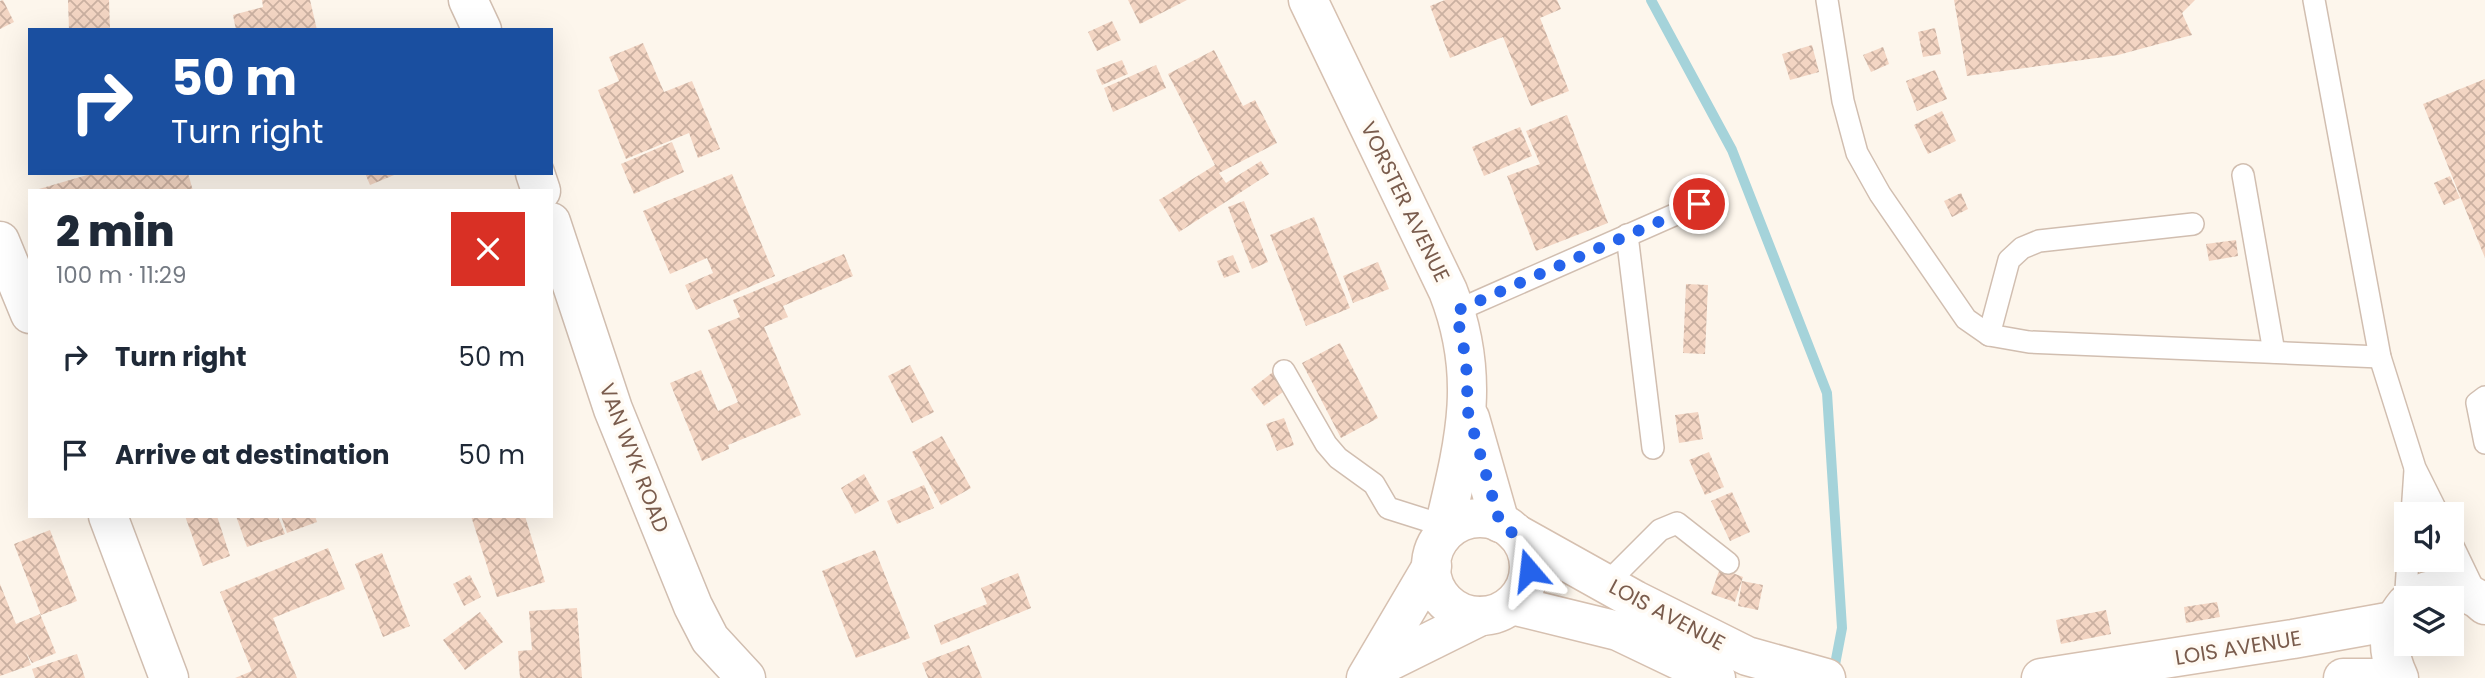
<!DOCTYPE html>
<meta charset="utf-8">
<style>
body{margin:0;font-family:Poppins,sans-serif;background:#f6f6f7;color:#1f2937;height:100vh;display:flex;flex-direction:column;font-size:26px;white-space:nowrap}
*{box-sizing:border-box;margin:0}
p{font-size:23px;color:#747a83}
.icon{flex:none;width:38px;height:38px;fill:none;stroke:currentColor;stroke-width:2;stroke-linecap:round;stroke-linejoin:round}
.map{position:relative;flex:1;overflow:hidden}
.panel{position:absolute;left:28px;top:189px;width:525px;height:329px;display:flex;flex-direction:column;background:#fff;border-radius:0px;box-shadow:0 7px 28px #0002}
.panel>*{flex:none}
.hud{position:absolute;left:28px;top:28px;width:525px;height:147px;border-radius:0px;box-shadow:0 7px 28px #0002;background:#1a4fa0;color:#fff;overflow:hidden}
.controls{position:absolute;left:2394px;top:502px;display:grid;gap:14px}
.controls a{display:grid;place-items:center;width:70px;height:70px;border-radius:0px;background:#fff;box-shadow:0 7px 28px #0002;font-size:35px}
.pin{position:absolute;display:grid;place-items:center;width:60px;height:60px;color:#fff;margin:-30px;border:4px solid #fff;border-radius:50%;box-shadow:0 2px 7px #0007}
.me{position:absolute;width:77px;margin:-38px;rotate:343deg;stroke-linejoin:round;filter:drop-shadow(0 0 5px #0008)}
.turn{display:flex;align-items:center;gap:24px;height:147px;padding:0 28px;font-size:32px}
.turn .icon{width:91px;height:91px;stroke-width:2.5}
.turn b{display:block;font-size:49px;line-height:60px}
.round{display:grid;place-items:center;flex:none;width:74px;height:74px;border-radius:0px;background:#f6f6f7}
.summary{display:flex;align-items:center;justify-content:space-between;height:119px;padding:0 28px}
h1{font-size:42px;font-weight:800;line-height:52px}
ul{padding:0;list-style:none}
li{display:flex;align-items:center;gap:21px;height:98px;padding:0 28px}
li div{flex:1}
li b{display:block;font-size:26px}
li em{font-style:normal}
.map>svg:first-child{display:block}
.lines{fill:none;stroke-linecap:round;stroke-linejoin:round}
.stream{stroke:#a5d3da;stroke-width:10}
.building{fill:url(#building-cross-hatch)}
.lane-casing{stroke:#d1beb0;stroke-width:24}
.street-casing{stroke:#d1beb0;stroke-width:41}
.secondary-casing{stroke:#d6c0b0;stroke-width:41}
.lane{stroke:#fff;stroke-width:21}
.street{stroke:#fff;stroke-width:38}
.secondary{stroke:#fff;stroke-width:38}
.route{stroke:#2563eb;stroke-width:12;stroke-dasharray:0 21.6}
.labels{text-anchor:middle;stroke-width:7;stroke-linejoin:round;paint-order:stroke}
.street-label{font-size:21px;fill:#7a5c4d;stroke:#fffaf3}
</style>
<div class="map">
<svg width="2485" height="678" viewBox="0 0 2485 678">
<defs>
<pattern id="building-cross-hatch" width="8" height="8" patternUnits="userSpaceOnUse" patternTransform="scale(1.75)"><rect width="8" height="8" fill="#f3d5c3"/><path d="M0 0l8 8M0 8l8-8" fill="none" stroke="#cab0a1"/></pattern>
</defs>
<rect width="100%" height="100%" fill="#fdf6ec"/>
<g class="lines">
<path class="stream" d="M1651 0 1732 150 1827 393 1842 628 1833 675"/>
</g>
<g class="building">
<path d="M3 0 14 22 0 29V1Z"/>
<path d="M68 0H109L110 30H69Z"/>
<path d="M262 0H310L317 30H236L233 15 263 7Z"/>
<path d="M1128 0H1187L1140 24Z"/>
<path d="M1445 0H1557L1561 9 1540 18 1569 91 1531 106 1503 37 1450 58 1430 6Z"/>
<path d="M1954 0H2195L2182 13 2192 35 2118 55 1967 76Z"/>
<path d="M1112 21 1121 40 1097 51 1088 32Z"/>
<path d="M1935 28 1941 54 1923 57 1918 32Z"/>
<path d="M643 43 664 92 692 81 720 149 698 158 689 133 626 159 598 90 619 81 609 57Z"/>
<path d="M1812 45 1819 72 1790 80 1782 54Z"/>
<path d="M1883 47 1889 64 1871 72 1863 55Z"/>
<path d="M1214 50 1243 106 1255 100 1277 143 1219 173 1226 183 1261 161 1269 174 1179 232 1159 200 1215 165 1168 74Z"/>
<path d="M1122 60 1128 74 1102 85 1096 70Z"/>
<path d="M1156 65 1166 88 1113 112 1104 88Z"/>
<path d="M1935 70 1947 99 1917 111 1906 81Z"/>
<path d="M2485 79V258L2423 104Z"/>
<path d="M1942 111 1956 141 1928 154 1914 125Z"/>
<path d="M1567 115 1608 223 1536 251 1507 176 1540 164 1526 131Z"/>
<path d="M1520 127 1532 156 1484 176 1472 147Z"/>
<path d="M672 142 684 172 634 194 621 164Z"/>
<path d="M94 173H188L193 191H32Z"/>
<path d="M365 173H399L370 185Z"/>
<path d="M732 174 775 276 696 310 685 285 713 273 707 258 670 274 643 211Z"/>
<path d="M2450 176 2460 198 2444 205 2434 183Z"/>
<path d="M1961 193 1968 209 1952 217 1944 201Z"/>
<path d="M1244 201 1268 262 1252 269 1228 207Z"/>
<path d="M1314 217 1350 308 1306 326 1270 235Z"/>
<path d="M2236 240 2238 256 2209 261 2206 244Z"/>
<path d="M844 254 853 276 783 306 788 317 764 327 801 415 728 445 729 449 702 461 670 383 701 370 718 411 738 402 708 330 740 317 733 300Z"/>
<path d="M1233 255 1240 272 1224 278 1217 261Z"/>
<path d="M1378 262 1389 289 1353 303 1343 276Z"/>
<path d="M1686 284 1708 285 1705 354 1683 353Z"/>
<path d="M1340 343 1378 418 1341 438 1302 363Z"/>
<path d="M910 365 934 412 912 423 888 376Z"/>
<path d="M1273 372 1287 389 1264 406 1251 389Z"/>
<path d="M1698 412 1703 439 1679 443 1675 415Z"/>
<path d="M1284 418 1294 445 1277 451 1266 424Z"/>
<path d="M942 436 971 488 941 505 912 452Z"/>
<path d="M1709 452 1724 487 1705 495 1689 460Z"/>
<path d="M864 474 879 501 855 514 841 488Z"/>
<path d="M924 485 934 508 897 524 887 501Z"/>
<path d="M1732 492 1750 532 1730 541 1711 501Z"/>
<path d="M185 516H217L230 556 203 566Z"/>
<path d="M236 516H278L285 534 247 547Z"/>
<path d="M281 516H315L317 522 287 533Z"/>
<path d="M471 516H525L545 582 497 597Z"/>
<path d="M50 530 77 601 41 615 14 544Z"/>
<path d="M328 548 345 589 273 618 297 678H235L252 671 220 592Z"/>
<path d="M875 550 910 638 856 658 822 571Z"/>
<path d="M382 553 410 626 383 637 355 564Z"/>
<path d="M1720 568 1743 577 1735 602 1711 594Z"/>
<path d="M1018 573 1031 608 941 645 934 625 987 604 981 588Z"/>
<path d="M470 575 481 597 464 606 453 584Z"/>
<path d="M1742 581 1763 585 1758 610 1738 606Z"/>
<path d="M0 584 16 624 40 614 56 653 32 663 26 652 31 665 0 676Z"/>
<path d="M2217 602 2220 617 2186 623 2184 607Z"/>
<path d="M577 608 582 678H520L518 651 532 650 529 611Z"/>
<path d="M2106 610 2111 634 2061 644 2056 620Z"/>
<path d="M480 612 503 642 465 670 443 640Z"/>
<path d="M969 645 982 678H928L922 663Z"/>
<path d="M77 654 85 678H35L32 669Z"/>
</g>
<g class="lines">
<defs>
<g id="lane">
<path d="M1827 0 1843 101 1857 153 1880 194 1966 319 1989 335 2029 342 2380 357"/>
<path d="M2314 0 2380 357 2415 468 2438 514"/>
<path d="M2243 175 2274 352"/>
<path d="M1627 235 1653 448"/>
<path d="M1456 311 1699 204"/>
<path d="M1989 335 2009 260 2022 248 2039 241 2193 224"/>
<path d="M1284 371 1326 444 1338 458 1374 484 1388 508 1445 526"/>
<path d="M2485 397 2477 403 2485 443"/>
<path d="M2412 514 2415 470"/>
<path d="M2452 544 2478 598"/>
<path d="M1606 584 1660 530 1677 523 1728 563"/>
<path d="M2405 604 2408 560"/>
</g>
<g id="street">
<path d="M468 0 482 30"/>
<path d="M535 173 541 191"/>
<path d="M551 222 613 409 693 606 710 639 746 678"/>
<path d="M0 241 30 314"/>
<path d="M108 516 169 678"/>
</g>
<g id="secondary">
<path d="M1308 0 1448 291C1483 380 1463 447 1442 536"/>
<path d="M1470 418 1500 523"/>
<circle cx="1480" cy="567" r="49"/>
<path d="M1515 533 1635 600 1747 656 1826 678"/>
<path d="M2413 598C2435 583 2466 587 2485 605"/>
<path d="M1512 605 1618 631 1716 678"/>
<path d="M1374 669 1481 616"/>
<path d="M1366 678 1432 566"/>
<path d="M2041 678 2293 639 2393 621"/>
<path d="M2343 678H2398"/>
<path d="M2399 678C2386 650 2386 628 2406 604"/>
</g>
</defs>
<use href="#lane" class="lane-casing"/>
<use href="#street" class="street-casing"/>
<use href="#secondary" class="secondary-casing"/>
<use href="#lane" class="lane"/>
<use href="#street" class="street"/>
<use href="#secondary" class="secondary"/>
</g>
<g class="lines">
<path class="route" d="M1529 570 1521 540 1500 523 1468 412 1466 359 1456 311 1699 204"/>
</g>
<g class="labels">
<g class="street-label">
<text transform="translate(1405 202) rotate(64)" y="7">VORSTER AVENUE</text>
<text transform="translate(634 458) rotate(69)" y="7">VAN WYK ROAD</text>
<text transform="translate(1667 615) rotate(28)" y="7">LOIS AVENUE</text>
<text transform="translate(2238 648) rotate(-9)" y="7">LOIS AVENUE</text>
</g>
</g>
</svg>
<div class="controls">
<a><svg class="icon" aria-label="sound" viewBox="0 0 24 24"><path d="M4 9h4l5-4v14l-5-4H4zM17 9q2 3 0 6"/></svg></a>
<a><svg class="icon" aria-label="layers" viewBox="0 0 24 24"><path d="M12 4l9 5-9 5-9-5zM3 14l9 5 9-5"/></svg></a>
</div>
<div class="pin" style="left:1699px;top:204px;background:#d93025"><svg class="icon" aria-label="arrive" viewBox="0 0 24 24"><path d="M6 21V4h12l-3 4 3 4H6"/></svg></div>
<svg class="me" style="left:1529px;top:570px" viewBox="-20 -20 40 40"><path d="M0-17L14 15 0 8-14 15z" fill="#2563eb" stroke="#fff" stroke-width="4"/></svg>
<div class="hud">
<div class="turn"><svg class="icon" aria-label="right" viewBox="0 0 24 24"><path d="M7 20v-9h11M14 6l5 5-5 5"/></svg><div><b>50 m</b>Turn right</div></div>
</div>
<section class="panel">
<div class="summary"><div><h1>2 min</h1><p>100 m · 11:29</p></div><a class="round" style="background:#d93025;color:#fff"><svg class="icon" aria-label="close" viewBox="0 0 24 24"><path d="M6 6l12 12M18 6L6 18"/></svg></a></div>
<ul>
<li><svg class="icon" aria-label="right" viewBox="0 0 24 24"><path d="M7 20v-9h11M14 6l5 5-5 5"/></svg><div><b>Turn right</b></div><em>50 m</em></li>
<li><svg class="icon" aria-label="arrive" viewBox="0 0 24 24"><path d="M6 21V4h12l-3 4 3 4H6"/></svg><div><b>Arrive at destination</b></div><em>50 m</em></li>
</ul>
</section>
</div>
